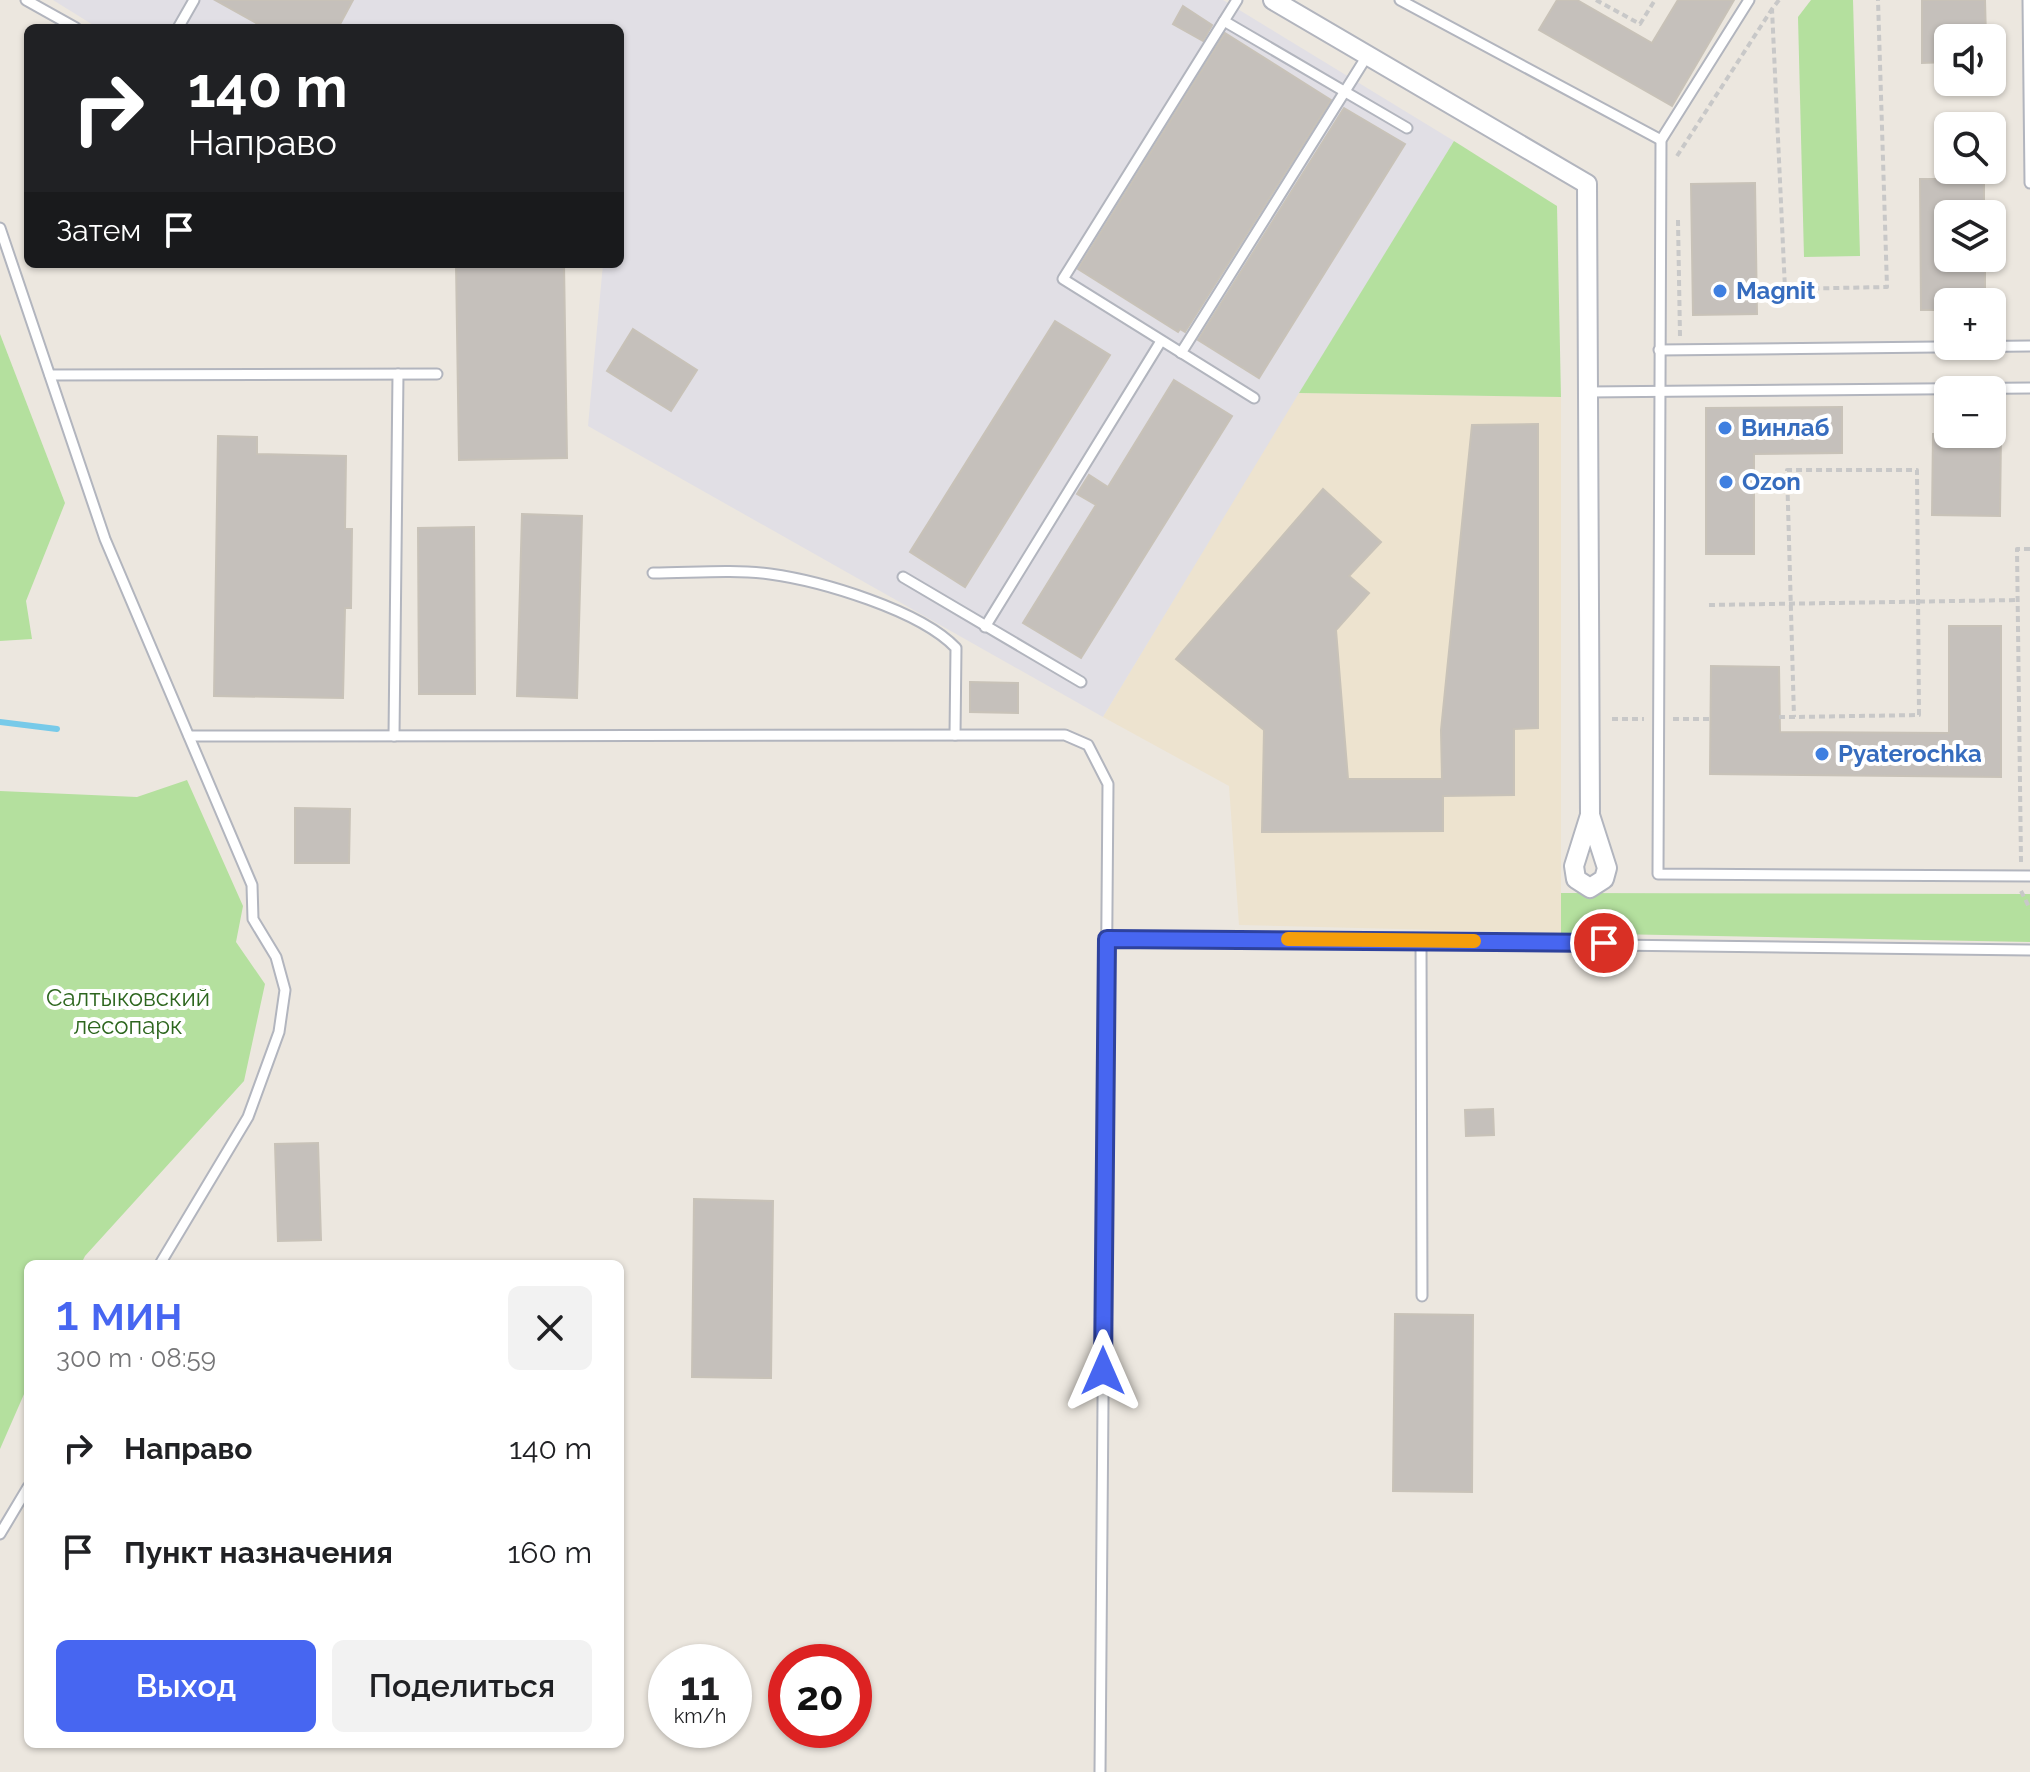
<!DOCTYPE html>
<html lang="ru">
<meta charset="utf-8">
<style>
body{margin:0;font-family:Raleway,sans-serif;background:#f2f2f2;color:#202124;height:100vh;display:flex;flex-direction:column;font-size:30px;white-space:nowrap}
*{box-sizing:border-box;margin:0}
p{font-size:26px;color:#757577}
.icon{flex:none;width:44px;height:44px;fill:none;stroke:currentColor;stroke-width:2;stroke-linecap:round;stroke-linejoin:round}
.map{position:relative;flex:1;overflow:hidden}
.drawer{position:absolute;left:24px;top:1260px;width:600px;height:488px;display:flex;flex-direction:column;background:#fff;border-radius:12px;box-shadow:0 2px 6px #0004}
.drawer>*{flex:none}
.guide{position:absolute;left:24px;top:24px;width:600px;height:244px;border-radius:12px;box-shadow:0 2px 6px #0004;background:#202124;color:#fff;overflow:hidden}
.buttons{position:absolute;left:1934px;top:24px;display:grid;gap:16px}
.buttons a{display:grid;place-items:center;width:72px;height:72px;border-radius:12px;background:#fff;box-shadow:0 2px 6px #0004;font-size:40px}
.speed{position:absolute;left:648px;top:1644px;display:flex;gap:16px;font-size:40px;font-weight:700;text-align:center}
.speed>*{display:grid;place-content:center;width:104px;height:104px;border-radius:50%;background:#fff;box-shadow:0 2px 6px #0004;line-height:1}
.speed small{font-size:20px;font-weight:400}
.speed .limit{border:12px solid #d22;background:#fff;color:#111}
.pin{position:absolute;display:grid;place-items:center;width:68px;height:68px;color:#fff;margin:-34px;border:4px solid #fff;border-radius:50%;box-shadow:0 2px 8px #0007}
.me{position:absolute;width:88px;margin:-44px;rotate:0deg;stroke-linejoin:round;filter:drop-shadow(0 0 6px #0008)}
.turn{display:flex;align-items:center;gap:28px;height:168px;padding:0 32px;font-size:36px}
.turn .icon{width:104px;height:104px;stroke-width:2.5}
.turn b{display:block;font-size:56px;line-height:68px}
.then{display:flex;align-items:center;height:76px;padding:0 32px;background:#0003;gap:16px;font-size:30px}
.round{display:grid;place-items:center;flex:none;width:84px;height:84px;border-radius:12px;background:#f2f2f2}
.headline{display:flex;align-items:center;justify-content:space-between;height:136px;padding:0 32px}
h1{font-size:48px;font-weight:600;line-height:60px;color:#4766f1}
.primary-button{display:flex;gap:16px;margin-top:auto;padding:16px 32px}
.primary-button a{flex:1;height:92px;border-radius:12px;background:#4766f1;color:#fff;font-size:32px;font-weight:600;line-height:92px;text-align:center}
.primary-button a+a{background:#f2f2f2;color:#202124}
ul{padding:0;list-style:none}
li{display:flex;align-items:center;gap:24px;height:104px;padding:0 32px}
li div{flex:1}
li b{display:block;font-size:30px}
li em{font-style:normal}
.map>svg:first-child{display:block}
.industrial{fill:#e1dfe5}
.education{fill:#ede3cf}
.green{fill:#b4e09e}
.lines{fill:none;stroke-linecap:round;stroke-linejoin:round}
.stream{stroke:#77cae9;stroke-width:6}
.building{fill:#c5c0bb;stroke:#c8c2b8;stroke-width:2}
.service-casing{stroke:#b2b5be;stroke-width:13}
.minor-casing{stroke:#b2b5be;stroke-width:22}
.path{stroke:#c8c8c8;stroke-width:4;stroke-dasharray:6 4;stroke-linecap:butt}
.service{stroke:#fff;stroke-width:9}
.minor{stroke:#fff;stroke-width:18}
.route-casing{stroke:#2e429d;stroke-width:20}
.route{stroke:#4766f1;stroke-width:14}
.slow{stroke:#f59e0b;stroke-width:14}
.shop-dot{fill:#3f7fe0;stroke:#fff;stroke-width:3}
.labels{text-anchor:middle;stroke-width:8;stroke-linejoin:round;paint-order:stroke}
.shop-label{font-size:24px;font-weight:bold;fill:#366cbe;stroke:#fff;text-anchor:start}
.park-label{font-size:24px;fill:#2d661e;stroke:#fff}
</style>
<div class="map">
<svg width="2030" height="1772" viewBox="0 0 2030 1772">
<rect width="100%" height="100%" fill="#ece7df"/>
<path class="industrial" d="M53 0H1223L1454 141 1103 717 588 426 603 264H620V28H98Z"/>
<path class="education" d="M1299 393 1561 397V933L1239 925 1229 786 1103 717Z"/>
<g class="green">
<path d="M1811 0H1853L1860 256 1804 257 1798 17Z"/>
<path d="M1454 141 1557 206 1561 397 1299 393Z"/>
<path d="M0 334 65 503 26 601 32 639 0 641Z"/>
<path d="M187 780 243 906 236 942 265 984 244 1081 85 1256 81 1264H28V1385L0 1449V791L137 797Z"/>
<path d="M1561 893 2030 894V942L1561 933Z"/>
</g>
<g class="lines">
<path class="stream" d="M0 722 57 729"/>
</g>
<g class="building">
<path d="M215 0H353L338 28H265Z"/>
<path d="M1557 0H1577L1652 43 1678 0H1734L1672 106 1539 30Z"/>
<path d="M1922 0H1985L1986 38H1948V62L1922 63Z"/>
<path d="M1183 6 1212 25 1203 41 1173 24Z"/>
<path d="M1225 33 1331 100 1185 332 1180 329 1178 332 1078 269Z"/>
<path d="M1344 108 1405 144 1259 378 1198 340Z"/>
<path d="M1920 179H1984V214H1948V258H1985V302H1948V310H1921Z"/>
<path d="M1755 183 1757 314 1693 315 1691 184Z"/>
<path d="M456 264H564L567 458 459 460Z"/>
<path d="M1055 321 1110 355 965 587 910 552Z"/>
<path d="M633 329 697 370 671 411 607 371Z"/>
<path d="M1174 380 1232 416 1081 658 1023 623 1096 505 1077 494 1089 475 1108 487Z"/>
<path d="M1842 407V453L1754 454V554H1706V408Z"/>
<path d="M1538 424V728L1514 729V795L1443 796V831L1262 832 1264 730 1176 659 1323 489 1381 542 1349 576 1369 593 1336 630 1348 779H1442L1441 730 1472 425Z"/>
<path d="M1933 434H2001L2000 516 1932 515Z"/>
<path d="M218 436 257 437V454L346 456 345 529H352L351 608H345L343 698 214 696Z"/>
<path d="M522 514 582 516 577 698 517 696Z"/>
<path d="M474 527 475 694H419L418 528Z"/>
<path d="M1949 626H2001V777L1710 774 1711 666 1779 667 1780 732 1949 733Z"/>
<path d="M970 682 1018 683V713L970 712Z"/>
<path d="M295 808 350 809 349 863H295Z"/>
<path d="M1493 1109 1494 1135 1466 1136 1465 1110Z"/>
<path d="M318 1143 321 1240 278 1241 275 1144Z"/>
<path d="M694 1199 773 1201 771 1378 692 1377Z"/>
<path d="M1395 1314 1473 1315 1472 1492 1393 1491Z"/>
</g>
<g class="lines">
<defs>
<g id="service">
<path d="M26 0 76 28"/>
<path d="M1237 0 1063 279 1254 398"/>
<path d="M1400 0 1661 140"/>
<path d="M1749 0 1661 140 1658 874 2030 876"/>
<path d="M2028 0 2030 183"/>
<path d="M1224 21 1407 128"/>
<path d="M178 28 194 0"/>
<path d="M0 228 105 539 252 885 253 919 276 957 285 990 279 1032 248 1117 160 1264"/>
<path d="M1659 350 2030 346"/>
<path d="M1181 353 1367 56"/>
<path d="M50 375 437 374"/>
<path d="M1588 392 2030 388"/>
<path d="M653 573C691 573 732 569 770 574 821 581 920 610 956 648L955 735"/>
<path d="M903 577 1081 682"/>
<path d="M985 627 1161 341"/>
<path d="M189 736 1065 735 1088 745 1108 784 1100 1772"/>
<path d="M394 736 398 374"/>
<path d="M1107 939 2030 950"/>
<path d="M1421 940 1422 1296"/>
<path d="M0 1534 28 1487"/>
</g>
<path id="minor" d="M1273 0 1587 184 1590 815 1574 866 1576 879 1590 888 1604 879 1607 868 1590 815"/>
</defs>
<use href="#service" class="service-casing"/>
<use href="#minor" class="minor-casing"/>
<g class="path">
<path d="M1596 0 1640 24 1655 0"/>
<path d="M1779 0 1772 9 1785 289 1887 287 1878 0"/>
<path d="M1677 156 1772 9"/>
<path d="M1678 220 1680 336"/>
<path d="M1709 605 2018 600"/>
<path d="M1779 717H1794L1919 715 1917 470H1787L1794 717"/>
<path d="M1612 719H1644"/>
<path d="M1673 719H1711"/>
<path d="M2021 862 2017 549H2030"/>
<path d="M2021 891 2030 909"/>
</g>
<use href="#service" class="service"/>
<use href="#minor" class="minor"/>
</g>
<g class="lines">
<defs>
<path id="route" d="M1103 1371 1107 939 1604 943"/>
</defs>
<use href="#route" class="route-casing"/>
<use href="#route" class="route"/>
<path class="slow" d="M1288 939 1474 941"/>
</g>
<g class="shop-dot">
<circle cx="1720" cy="291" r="8"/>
<circle cx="1725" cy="428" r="8"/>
<circle cx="1726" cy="482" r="8"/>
<circle cx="1822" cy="754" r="8"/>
</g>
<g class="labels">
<g class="shop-label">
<text x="1736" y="299">Magnit</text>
<text x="1741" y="436">Винлаб</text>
<text x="1742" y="490">Ozon</text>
<text x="1838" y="762">Pyaterochka</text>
</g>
<g class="park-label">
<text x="128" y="1006">Салтыковский<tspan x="128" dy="28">лесопарк</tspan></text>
</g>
</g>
</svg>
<div class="buttons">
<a><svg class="icon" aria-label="sound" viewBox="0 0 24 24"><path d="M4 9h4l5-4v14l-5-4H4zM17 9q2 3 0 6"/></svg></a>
<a><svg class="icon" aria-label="search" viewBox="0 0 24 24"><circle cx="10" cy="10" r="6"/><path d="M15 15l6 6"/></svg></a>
<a><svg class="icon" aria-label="layers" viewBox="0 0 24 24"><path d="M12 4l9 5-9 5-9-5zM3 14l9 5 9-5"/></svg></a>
<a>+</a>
<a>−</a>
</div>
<div class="speed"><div>11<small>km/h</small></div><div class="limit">20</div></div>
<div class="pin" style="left:1604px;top:943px;background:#d93025"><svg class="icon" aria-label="arrive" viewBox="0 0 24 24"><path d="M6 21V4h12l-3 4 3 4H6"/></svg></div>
<svg class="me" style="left:1103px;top:1371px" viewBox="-20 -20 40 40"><path d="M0-17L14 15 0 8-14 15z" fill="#4766f1" stroke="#fff" stroke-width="4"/></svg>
<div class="guide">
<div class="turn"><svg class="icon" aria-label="right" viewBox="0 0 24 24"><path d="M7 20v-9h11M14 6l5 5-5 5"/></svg><div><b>140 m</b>Направо</div></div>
<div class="then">Затем<svg class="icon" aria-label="arrive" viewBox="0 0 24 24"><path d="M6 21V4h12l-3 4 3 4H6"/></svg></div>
</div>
<section class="drawer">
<div class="headline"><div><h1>1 мин</h1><p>300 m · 08:59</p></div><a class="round"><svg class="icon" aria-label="close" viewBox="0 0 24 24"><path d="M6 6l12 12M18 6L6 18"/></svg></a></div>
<ul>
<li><svg class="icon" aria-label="right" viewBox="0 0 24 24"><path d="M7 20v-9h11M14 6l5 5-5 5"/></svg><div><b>Направо</b></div><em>140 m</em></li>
<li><svg class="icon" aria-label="arrive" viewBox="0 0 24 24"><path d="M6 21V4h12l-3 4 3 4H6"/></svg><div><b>Пункт назначения</b></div><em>160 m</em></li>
</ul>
<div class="primary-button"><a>Выход</a><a>Поделиться</a></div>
</section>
</div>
